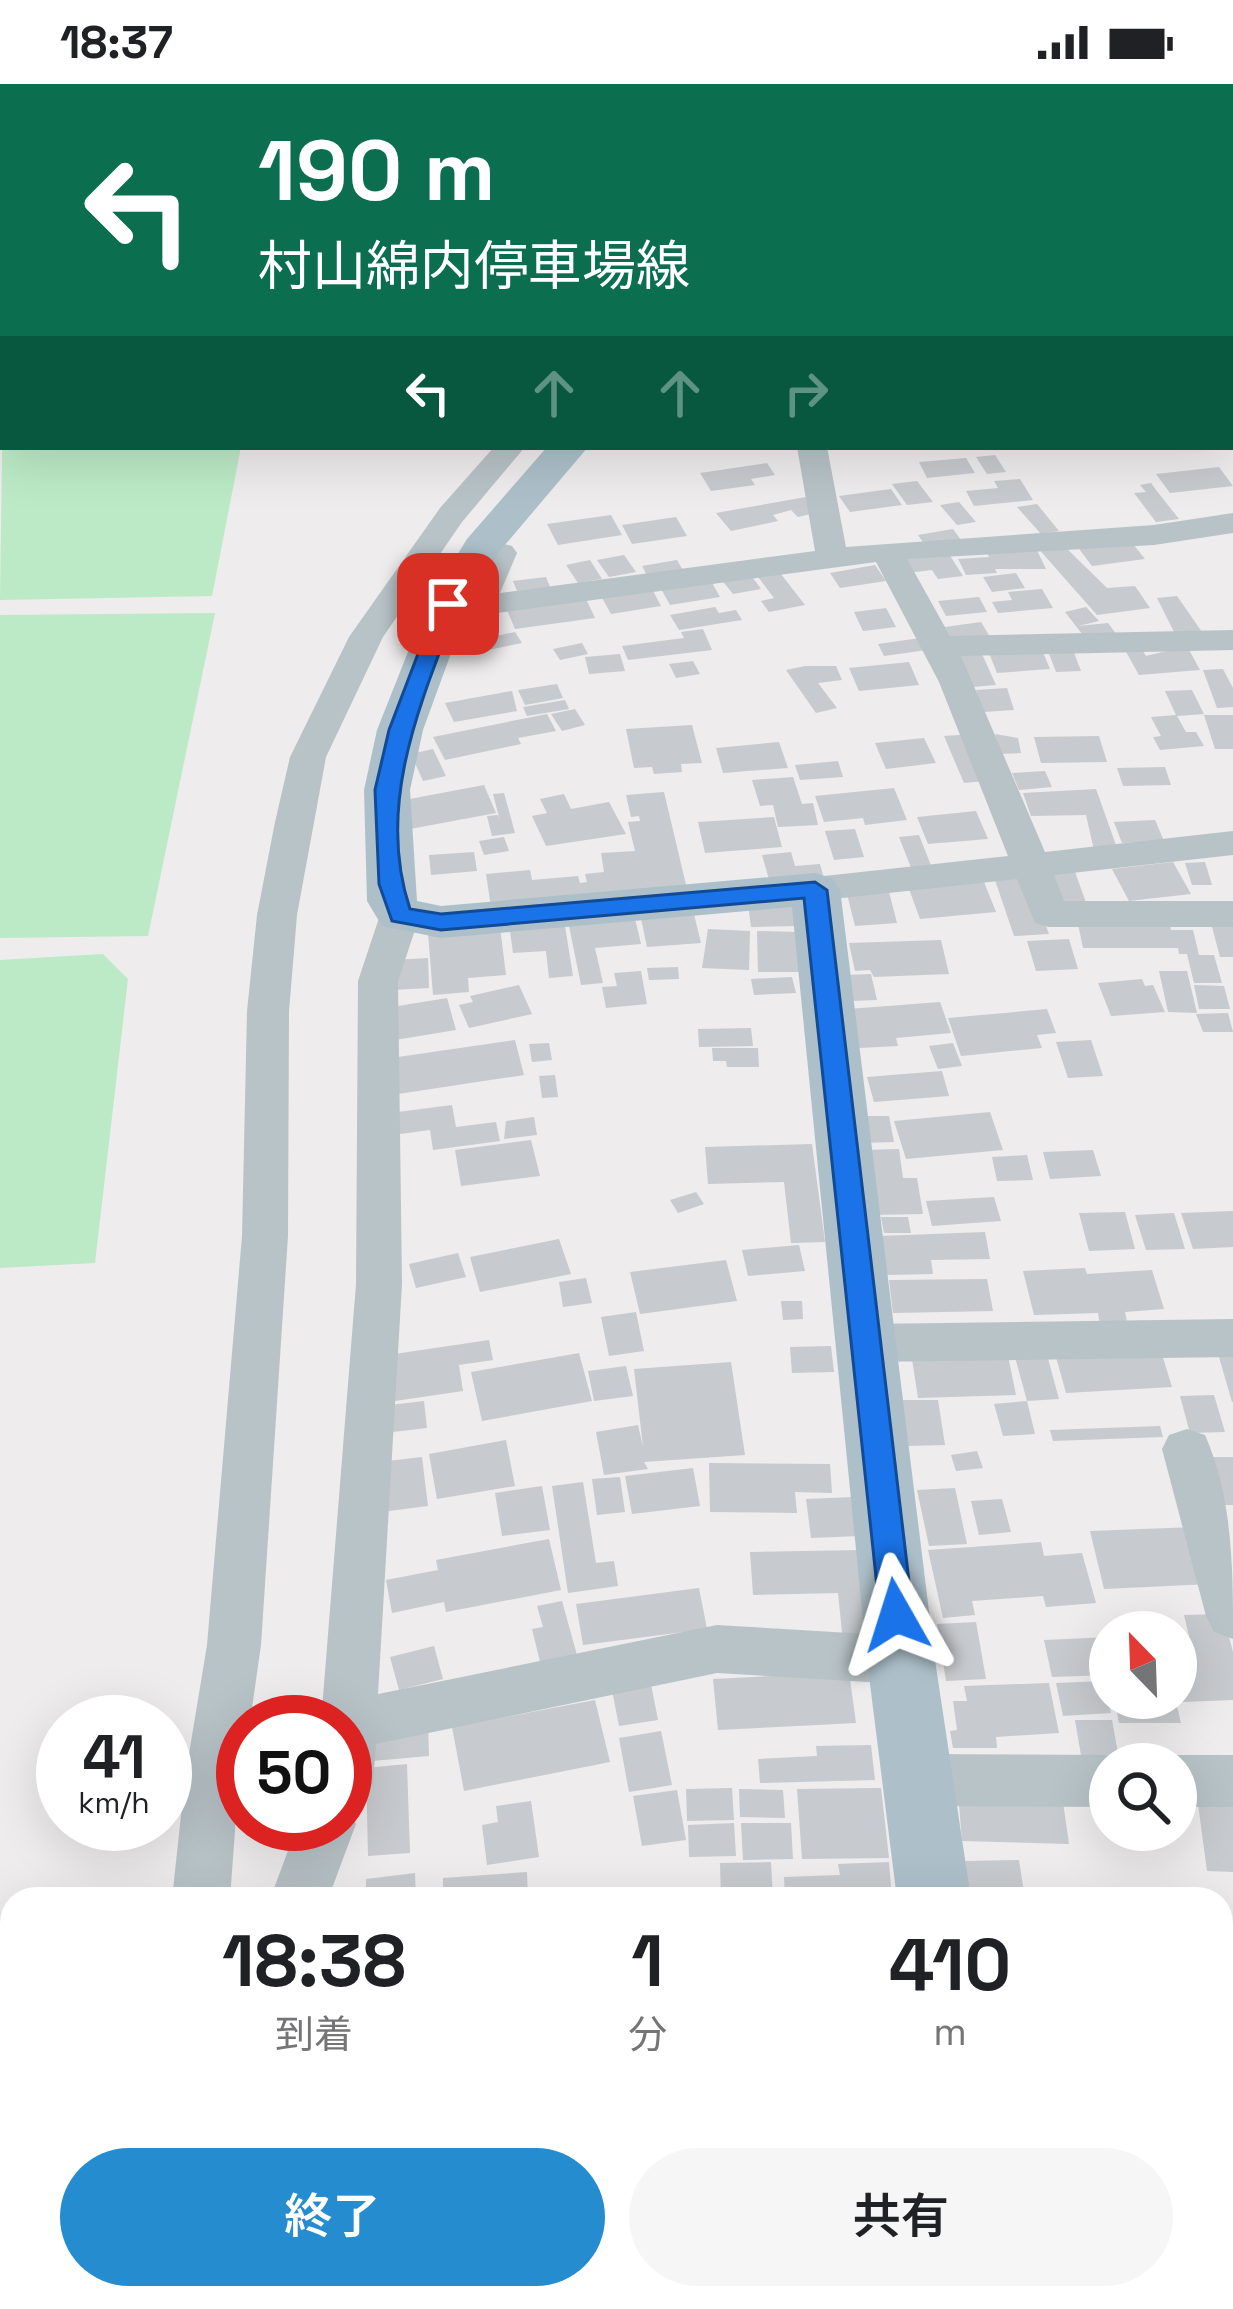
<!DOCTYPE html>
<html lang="ja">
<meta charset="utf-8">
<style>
body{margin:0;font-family:"Space Grotesk","Noto Sans JP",sans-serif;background:#f6f6f6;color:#202124;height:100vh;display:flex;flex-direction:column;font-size:45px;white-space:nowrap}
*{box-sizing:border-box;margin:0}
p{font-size:39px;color:#757577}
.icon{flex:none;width:66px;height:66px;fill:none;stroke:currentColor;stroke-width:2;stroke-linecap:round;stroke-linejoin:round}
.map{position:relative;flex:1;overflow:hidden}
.details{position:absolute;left:0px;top:1803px;width:1233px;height:423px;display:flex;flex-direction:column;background:#fff;border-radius:36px 36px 0 0;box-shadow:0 12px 48px #0002}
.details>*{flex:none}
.banner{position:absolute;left:0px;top:0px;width:1233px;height:366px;box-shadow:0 12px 48px #0002;background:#0b6e4f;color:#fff;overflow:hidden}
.needle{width:78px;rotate:337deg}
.fabs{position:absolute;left:1089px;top:1527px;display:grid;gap:24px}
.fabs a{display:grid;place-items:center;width:108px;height:108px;border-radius:50%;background:#fff;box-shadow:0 12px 48px #0002;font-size:60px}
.speed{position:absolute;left:36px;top:1611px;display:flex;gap:24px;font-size:60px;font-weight:700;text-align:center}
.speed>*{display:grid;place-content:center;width:156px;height:156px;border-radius:50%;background:#fff;box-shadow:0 12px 48px #0002;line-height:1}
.speed small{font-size:30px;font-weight:400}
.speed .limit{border:18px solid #d22;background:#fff;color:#111}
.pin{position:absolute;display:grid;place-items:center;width:102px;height:102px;color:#fff;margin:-51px;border-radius:24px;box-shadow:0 6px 18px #0006}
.me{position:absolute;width:132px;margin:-66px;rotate:354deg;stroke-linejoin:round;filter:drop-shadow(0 0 9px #0008)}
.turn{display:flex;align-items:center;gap:42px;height:252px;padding:0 60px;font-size:54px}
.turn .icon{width:156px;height:156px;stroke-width:2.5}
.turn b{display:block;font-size:84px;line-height:102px}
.lanes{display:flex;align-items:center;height:114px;padding:0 60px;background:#0003;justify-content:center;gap:60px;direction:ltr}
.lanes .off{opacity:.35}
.eta{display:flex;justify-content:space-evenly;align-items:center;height:204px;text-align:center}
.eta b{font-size:72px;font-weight:600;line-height:84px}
.button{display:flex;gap:24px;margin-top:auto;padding:24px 60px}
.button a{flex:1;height:138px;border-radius:72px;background:#258ccf;color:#fff;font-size:48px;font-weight:600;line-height:138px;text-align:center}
.button a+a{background:#f6f6f6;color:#202124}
.status{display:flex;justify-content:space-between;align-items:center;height:84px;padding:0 60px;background:#fff;direction:ltr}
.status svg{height:33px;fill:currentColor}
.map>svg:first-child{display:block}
.green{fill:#bceac6}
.building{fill:#c7cace}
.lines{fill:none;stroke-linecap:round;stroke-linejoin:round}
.minor{fill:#b8c3c7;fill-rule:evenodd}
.major{fill:#adc0c9;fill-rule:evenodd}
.route{fill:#1a73e8;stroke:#114b97;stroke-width:3}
</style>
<div class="status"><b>18:37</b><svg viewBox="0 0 49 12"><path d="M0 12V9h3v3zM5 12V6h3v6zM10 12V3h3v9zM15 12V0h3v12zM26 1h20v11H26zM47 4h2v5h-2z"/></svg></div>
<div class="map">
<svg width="1233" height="2225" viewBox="0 0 1233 2225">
<rect width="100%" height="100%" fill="#eeecec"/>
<g class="green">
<path d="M3 305V363H241L212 512 0 516Z"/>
<path d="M215 529 148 852 0 854V531Z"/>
<path d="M103 870 128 895 95 1179 0 1184V876Z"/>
</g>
<g class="building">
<path d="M995 371 1006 388 987 390 976 373Z"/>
<path d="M966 374 975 389 927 394 919 378Z"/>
<path d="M767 379 775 391 751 395 755 401 711 407 700 389Z"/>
<path d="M1219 383 1233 402 1170 409 1156 390Z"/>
<path d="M1020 395 1033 416 974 422 966 407 998 404 994 397Z"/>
<path d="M917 397 933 418 907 421 892 400Z"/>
<path d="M1151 399 1156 406 1179 435 1156 438 1134 409 1146 408 1140 401Z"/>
<path d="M891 405 902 421 850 428 839 412Z"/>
<path d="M806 413 820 428 798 433 791 426 773 431 778 437 731 447 716 429Z"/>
<path d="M959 418 976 438 957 441 940 421Z"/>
<path d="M1037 420 1059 447 1041 450 1017 423Z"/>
<path d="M611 431 622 451 558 461 547 440Z"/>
<path d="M676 433 687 452 632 460 622 441Z"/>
<path d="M953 445 961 456 925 461 918 451Z"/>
<path d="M1129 455 1145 475 1092 482 1077 462Z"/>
<path d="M1061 459 1107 504 1135 502 1150 524 1097 531 1037 463Z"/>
<path d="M1034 460 1046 485H995L997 489 966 491 958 475 989 473 985 464Z"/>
<path d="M947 467 963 492 938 495 932 486 907 489 898 473Z"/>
<path d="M624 471 636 488 609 493 597 476Z"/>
<path d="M590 476 602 495 578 499 566 481Z"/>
<path d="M677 476 684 488 648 493 642 482Z"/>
<path d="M875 481 886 497 840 504 830 489Z"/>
<path d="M777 485 805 521 769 528 761 517 774 514 755 489Z"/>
<path d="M1016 489 1025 504 992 508 983 493Z"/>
<path d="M750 490 761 505 733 510 721 495Z"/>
<path d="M546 493 550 503 517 507 513 497Z"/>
<path d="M710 495 720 513 670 521 660 503Z"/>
<path d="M652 505 661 522 611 530 601 512Z"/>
<path d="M1042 505 1053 524 998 529 992 518 1012 516 1008 508Z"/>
<path d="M1177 512 1202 548 1175 550 1157 514Z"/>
<path d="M979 513 987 528 946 532 938 517Z"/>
<path d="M586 515 595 534 515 545 507 526Z"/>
<path d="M715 523 719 529 736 526 742 536 679 546 670 531Z"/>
<path d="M1086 523 1099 537 1078 542 1108 539 1117 551 1086 555 1065 528Z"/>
<path d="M886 524 896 543 863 547 854 528Z"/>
<path d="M981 538 990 553 953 558 945 543Z"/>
<path d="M703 545 712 566 628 576 622 562 684 554 681 548Z"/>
<path d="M515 548 522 559 483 567 477 556Z"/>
<path d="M927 553 934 565 884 572 878 560Z"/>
<path d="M582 559 588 570 560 576 553 565Z"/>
<path d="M1187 562 1200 586 1139 591 1125 566 1141 564 1146 572Z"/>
<path d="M1042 566 1050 585 997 589 989 569Z"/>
<path d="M1073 566 1081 587 1056 588 1048 567Z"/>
<path d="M981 568 996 601 972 603 958 569Z"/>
<path d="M620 570 625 587 589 590 585 573Z"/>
<path d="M693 577 700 590 676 594 669 580Z"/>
<path d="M909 578 919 601 859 607 849 584Z"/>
<path d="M805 582H836L842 596 818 599 837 624 816 629 786 586Z"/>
<path d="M1223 585 1233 604V623L1217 624 1203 586Z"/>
<path d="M557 600 563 614 525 621 518 606Z"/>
<path d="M1007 604 1014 626 983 628 976 606Z"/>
<path d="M1192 606 1204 630 1177 632 1186 648H1196L1204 662 1160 666 1153 653 1161 652 1151 633 1176 631 1165 607Z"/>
<path d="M512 607 517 627 454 638 445 619Z"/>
<path d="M565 616 569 625 527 632 523 623Z"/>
<path d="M575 625 585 641 562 647 551 630Z"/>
<path d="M547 630 556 647 518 654 521 660 445 676 433 653Z"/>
<path d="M1204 631H1233V665H1215Z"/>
<path d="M692 641 702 679 681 680 682 688 654 690 652 683 634 684 626 645Z"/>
<path d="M974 650 995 696 964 699 944 652Z"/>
<path d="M995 650 1018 654 1021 669 1001 670Z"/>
<path d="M1099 652 1107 678 1041 679 1034 653Z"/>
<path d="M924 654 936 679 886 685 875 659Z"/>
<path d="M779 658 788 684 723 689 716 664Z"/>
<path d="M433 665 446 692 423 697 411 670Z"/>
<path d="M838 677 843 693 800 696 795 681Z"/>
<path d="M1165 683 1171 701 1123 702 1117 684Z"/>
<path d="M1045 687 1052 703 1019 706 1012 689Z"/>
<path d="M793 693 802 720 813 719 818 741 778 743 773 721 760 722 752 696Z"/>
<path d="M484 701 496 729 410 745 399 717Z"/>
<path d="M894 704 907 736 865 741 863 734 824 738 815 712Z"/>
<path d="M1096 705 1117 764 1094 766 1086 731 1031 732 1023 709Z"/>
<path d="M664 708 687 805 491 823 486 790 530 786 532 796 578 792 580 799 587 798 585 790 604 788 601 769 635 767 628 738 640 737 639 732 631 733 626 711Z"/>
<path d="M504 709 515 749 492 752 487 732 498 731 500 737 493 710Z"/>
<path d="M564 710 571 725 609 718 626 750 546 762 532 732 547 729 540 715Z"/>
<path d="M976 727 988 755 928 760 917 733Z"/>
<path d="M774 733 782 763 705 769 698 738Z"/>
<path d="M1155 736 1164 757 1122 759 1114 738Z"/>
<path d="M855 745 864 773 834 776 825 747Z"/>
<path d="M919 751 932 784 912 786 899 753Z"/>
<path d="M504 753 509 767 484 771 479 757Z"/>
<path d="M474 768 477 787 431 791 429 771Z"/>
<path d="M791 768 795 782 820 780 823 791 769 795 762 771Z"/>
<path d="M1173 778 1191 810 1129 817 1112 785Z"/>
<path d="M1205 778 1212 801H1192L1185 779Z"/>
<path d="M1075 788 1088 824 1053 826 1041 790Z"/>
<path d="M1029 794 1049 850 1014 852 995 796Z"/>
<path d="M984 798 996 828 920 835 909 805Z"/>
<path d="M889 808 897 839 855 842 847 810Z"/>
<path d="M793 816 797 842 751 843 748 820Z"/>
<path d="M633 826 641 860 595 864 603 899 581 901 567 832Z"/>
<path d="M693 826 701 859 647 863 640 830Z"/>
<path d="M564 836 573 892 549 894 546 867 513 869 509 840Z"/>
<path d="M1078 840 1170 841 1171 846H1193L1199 871H1214L1222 899H1194L1187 870H1179L1178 864H1083Z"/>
<path d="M500 843 506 891 468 894 469 908 433 911 428 849Z"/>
<path d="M1212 843H1233V873H1220Z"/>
<path d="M708 845 750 847 749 886 702 884Z"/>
<path d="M757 847 799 848 801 888H758Z"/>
<path d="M1069 855 1078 885 1036 887 1027 857Z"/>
<path d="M941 856 949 890 874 893 870 886 855 887 849 859Z"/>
<path d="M428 874 429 904 392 906V876Z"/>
<path d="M678 883 679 895 649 896 647 884Z"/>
<path d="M641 887 647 920 606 924 602 903 617 902 614 889Z"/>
<path d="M1159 887H1187L1197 929 1168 928Z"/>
<path d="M871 890 877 916 851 917 846 891Z"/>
<path d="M792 893 796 909 754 911 751 895Z"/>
<path d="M1142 895 1145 902 1153 901 1165 928 1111 932 1098 899Z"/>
<path d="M519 901 532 930 469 944 459 921 473 918 470 912Z"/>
<path d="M1194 901 1224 902 1230 925H1199Z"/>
<path d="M447 914 456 946 395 956 386 924Z"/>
<path d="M940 918 951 949 896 954 898 962 859 964 848 925Z"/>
<path d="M1047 925 1056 949 1037 951 1042 964 961 972 948 934Z"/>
<path d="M1228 929 1233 948H1203L1196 930Z"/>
<path d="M751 944 753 962 699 963 698 945Z"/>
<path d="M515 956 524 991 398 1010 391 974Z"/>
<path d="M1091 956 1103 992 1068 994 1056 958Z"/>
<path d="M549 959 552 976 532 978 529 960Z"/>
<path d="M953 959 962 982 938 985 929 962Z"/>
<path d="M712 964H758L759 983H727L726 977H713Z"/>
<path d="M942 987 949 1012 874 1018 867 993Z"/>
<path d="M555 991 558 1013 542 1014 539 992Z"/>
<path d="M452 1021 456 1043 496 1038 500 1057 433 1066 430 1046 393 1051 390 1029Z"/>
<path d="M990 1028 1003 1066 906 1075 894 1037Z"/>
<path d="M858 1032H889L894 1058 863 1059Z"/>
<path d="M534 1033 537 1051 504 1055 506 1037Z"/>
<path d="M531 1056 540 1092 461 1102 455 1066Z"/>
<path d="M812 1060 825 1158 791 1159 784 1098 708 1100 705 1063Z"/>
<path d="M899 1065 903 1094H917L923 1130 871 1131 862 1066Z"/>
<path d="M1093 1066 1101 1092 1050 1095 1043 1068Z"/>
<path d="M1027 1071 1033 1096 997 1097 992 1073Z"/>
<path d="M696 1108 704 1120 678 1129 670 1116Z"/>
<path d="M994 1113 1001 1137 932 1142 926 1117Z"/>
<path d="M1233 1127V1163L1193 1165 1181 1129Z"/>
<path d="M1125 1128 1135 1165 1089 1167 1079 1129Z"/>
<path d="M1174 1129 1185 1165 1146 1166 1135 1131Z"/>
<path d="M881 1133H908L911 1149H884Z"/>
<path d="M985 1148 990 1175 931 1176 933 1190 886 1191 880 1152Z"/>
<path d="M559 1155 571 1190 480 1208 470 1173Z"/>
<path d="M799 1161 805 1187 748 1192 742 1166Z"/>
<path d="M458 1169 466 1193 416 1204 409 1180Z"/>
<path d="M726 1176 737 1217 640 1230 630 1188Z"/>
<path d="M1085 1184 1087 1190 1152 1186 1164 1225 1125 1228 1128 1242H1100L1098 1229 1034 1231 1023 1187Z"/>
<path d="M586 1194 592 1219 563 1223 559 1198Z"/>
<path d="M987 1195 993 1227 893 1229 889 1196Z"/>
<path d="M781 1217H802L803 1235 783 1236Z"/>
<path d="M636 1228 644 1267 609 1272 601 1233Z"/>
<path d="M489 1256 493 1276 459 1281 463 1307 388 1318 381 1272Z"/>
<path d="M831 1262 834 1288 792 1289 790 1263Z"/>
<path d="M1161 1267 1172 1303 1066 1309 1056 1273Z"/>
<path d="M579 1269 592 1317 482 1337 471 1288Z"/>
<path d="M1047 1271 1059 1315 1027 1317 1015 1273Z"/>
<path d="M1008 1272 1016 1311 918 1314 912 1275Z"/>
<path d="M1233 1272V1318H1232L1219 1273Z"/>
<path d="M731 1278 745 1371 644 1378 648 1385 604 1391 596 1348 638 1341 643 1363 634 1285Z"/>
<path d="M626 1282 633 1312 594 1317 588 1287Z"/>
<path d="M1214 1311 1225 1348 1190 1349 1180 1312Z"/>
<path d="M901 1316H938L945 1361 907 1362Z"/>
<path d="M424 1317 427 1344 384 1349 382 1322Z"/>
<path d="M1027 1317 1035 1350 1003 1352 994 1320Z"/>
<path d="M1160 1342 1163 1353 1053 1357 1050 1346Z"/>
<path d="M506 1356 515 1402 437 1415 429 1370Z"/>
<path d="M977 1367 983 1384 956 1387 951 1371Z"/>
<path d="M422 1373 428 1422 373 1429 379 1378Z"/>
<path d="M1199 1373H1233V1421H1211Z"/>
<path d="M709 1379 830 1380 832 1409 795 1408 797 1429 710 1428Z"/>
<path d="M693 1384 700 1422 632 1430 625 1392Z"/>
<path d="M620 1393 625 1428 597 1431 592 1395Z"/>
<path d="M583 1398 596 1479 614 1477 618 1502 568 1509 552 1402Z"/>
<path d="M542 1402 550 1446 502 1452 495 1409Z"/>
<path d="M955 1404 967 1460 929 1462 917 1406Z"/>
<path d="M854 1413 860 1452 811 1454 806 1415Z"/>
<path d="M1002 1415 1011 1448 979 1451 971 1417Z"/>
<path d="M1195 1443 1211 1500 1104 1505 1090 1447Z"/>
<path d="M549 1455 561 1506 446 1528 444 1518 392 1529 386 1496 438 1486 436 1476Z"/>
<path d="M1041 1458 1044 1472 1082 1469 1096 1519 1046 1523 1043 1512 972 1517 975 1531 943 1534 928 1466Z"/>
<path d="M861 1466 874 1568H844L838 1509 753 1511 750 1468Z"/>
<path d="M699 1504 707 1545 583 1561 576 1520Z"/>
<path d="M562 1517 580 1582 543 1590 532 1545 543 1543 537 1522Z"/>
<path d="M1223 1530 1233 1568V1616L1183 1618 1176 1566 1192 1565 1184 1531Z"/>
<path d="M976 1538 986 1595 946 1597 937 1540Z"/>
<path d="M1110 1553V1591L1052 1593 1044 1556Z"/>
<path d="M434 1562 443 1595 399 1606 390 1573Z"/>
<path d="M849 1588 856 1639 718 1646 713 1595Z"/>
<path d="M650 1595 658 1636 619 1642 611 1601Z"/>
<path d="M1104 1597 1111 1629 1063 1632 1056 1599Z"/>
<path d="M1049 1599 1059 1649 996 1653 997 1664H953L950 1647 957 1646 953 1617H967L964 1602Z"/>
<path d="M1114 1614H1175L1181 1639H1119Z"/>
<path d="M595 1616 610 1678 464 1707 452 1643Z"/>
<path d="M1075 1636H1112L1120 1680H1110V1689H1084Z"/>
<path d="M428 1640 429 1672 372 1677V1644Z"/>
<path d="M661 1647 672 1701 629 1708 619 1654Z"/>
<path d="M871 1661 875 1696 760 1699 758 1675 817 1672 816 1662Z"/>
<path d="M407 1680 410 1769 368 1772 366 1684Z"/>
<path d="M732 1704 734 1736 687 1737 686 1705Z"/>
<path d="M881 1704 889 1774 802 1775 797 1705Z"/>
<path d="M739 1705 783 1706 785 1734 740 1733Z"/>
<path d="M677 1706 686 1756 642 1762 633 1712Z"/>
<path d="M958 1708 1062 1711 1069 1760 962 1757Z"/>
<path d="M1197 1713 1233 1715V1788L1207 1787Z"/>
<path d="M531 1717 539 1773 487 1781 482 1741 498 1738 496 1722Z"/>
<path d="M734 1739 736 1772 689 1773 688 1741Z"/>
<path d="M741 1739H791L793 1775 743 1776Z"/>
<path d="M1019 1776 1025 1815H967L962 1777Z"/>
<path d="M771 1778 773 1815H721L720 1779Z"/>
<path d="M889 1778 892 1815H785L784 1793 840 1791 838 1780Z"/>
<path d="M527 1788 528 1815H443V1794Z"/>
<path d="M415 1789 416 1815H366V1795Z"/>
<path d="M1221 1858H1233V1926L1221 1925Z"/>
<rect x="1221" y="1966" width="12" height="62"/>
<path d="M1221 2044H1233V2222H1198L1197 2214H1221Z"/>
<path d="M357 2214H470V2225H356Z"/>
<path d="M683 2214H756V2217L684 2224Z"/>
<path d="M765 2214H901L903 2225H766Z"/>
<path d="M911 2214H948L949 2225H912Z"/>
</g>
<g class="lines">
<g class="minor">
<path d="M789 0H813L788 3Z"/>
<path d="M1023 0H1054L1056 3H1026Z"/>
<rect x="1230" y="55" width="3" height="15"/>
<path d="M1230 185 1233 186V202L1230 201Z"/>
<path d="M494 363H525L462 438 383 553 326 673 297 831 289 927 288 1152 261 1561 250 1638H243L230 1815H172L185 1694 207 1561 242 1152 247 927 257 831 275 738 290 673 349 553 440 424Z"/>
<path d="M797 363H827L846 463 1154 441 1233 429V449L1154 461 907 475 950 552 1233 546V566L961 572 1045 768 1233 747V771L1054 791 1064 817H1233V843H1049L1035 839 1017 795 815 817 801 814 796 805 801 796 815 793 1008 772 939 598 876 478 497 529 468 524 463 517 483 474 465 464 481 454 512 462 517 469 500 509 815 467Z"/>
<path d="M400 818 414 822 420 831 398 897 402 1200 378 1610 717 1541 901 1552 920 1559 928 1576 920 1593 901 1600 717 1589 376 1660 373 1699 365 1717 348 1724 356 1740 328 1815H270L298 1740H345V1638H321L356 1200 358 897 380 831 386 822Z"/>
<path d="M1233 1235V1273L868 1278 851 1272 844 1259 851 1246 868 1240Z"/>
<path d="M1187 1345 1205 1351C1233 1415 1233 1485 1233 1555L1214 1548 1206 1532 1162 1365 1169 1351Z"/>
<path d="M918 1670 1110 1671 1131 1680H1110V1723L918 1722 898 1714 890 1696 898 1678Z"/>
<path d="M1176 1671H1233V1723H1176V1680H1155Z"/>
<path d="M120 2214H188L184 2225H116Z"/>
<path d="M259 2214H325L324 2225H258Z"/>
</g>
<g class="major">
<path d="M803 0H833L835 3H805Z"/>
<path d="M547 363H588L499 468 469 520 423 646 410 706 417 817 441 822 815 789 832 794 840 805 935 1576 971 1815H897L867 1576 792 823 441 854 382 842 367 817 364 706 377 646 427 520 467 455Z"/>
<path d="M947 2214H1031L1033 2225H949Z"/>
</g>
</g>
<path class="route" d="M448 514 458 520C421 618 375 720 410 825L441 830 815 798 827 806 913 1531 908 1541 896 1545 885 1541 880 1531 804 814 441 846 392 837 379 800 375 706 389 646 437 520Z"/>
</svg>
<div class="fabs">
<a><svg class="needle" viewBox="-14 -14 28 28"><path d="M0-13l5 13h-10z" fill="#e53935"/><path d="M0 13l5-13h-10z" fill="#757577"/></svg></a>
<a><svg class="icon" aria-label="search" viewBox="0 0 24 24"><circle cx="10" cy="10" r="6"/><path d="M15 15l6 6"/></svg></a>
</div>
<div class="speed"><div>41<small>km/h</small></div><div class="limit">50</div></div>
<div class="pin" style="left:448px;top:520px;background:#d93025"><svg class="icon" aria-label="arrive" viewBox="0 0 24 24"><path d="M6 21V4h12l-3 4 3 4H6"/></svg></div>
<svg class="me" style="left:896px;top:1531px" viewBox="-20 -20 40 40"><path d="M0-17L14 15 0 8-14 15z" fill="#1a73e8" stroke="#fff" stroke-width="4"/></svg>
<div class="banner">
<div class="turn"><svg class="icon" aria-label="left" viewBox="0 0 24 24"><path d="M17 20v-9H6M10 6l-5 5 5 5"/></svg><div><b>190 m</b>村山綿内停車場線</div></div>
<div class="lanes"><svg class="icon" aria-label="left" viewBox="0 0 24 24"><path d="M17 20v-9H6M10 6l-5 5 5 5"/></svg><svg class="icon off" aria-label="ahead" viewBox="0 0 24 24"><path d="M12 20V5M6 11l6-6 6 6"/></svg><svg class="icon off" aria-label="ahead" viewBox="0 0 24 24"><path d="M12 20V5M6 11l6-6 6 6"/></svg><svg class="icon off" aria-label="right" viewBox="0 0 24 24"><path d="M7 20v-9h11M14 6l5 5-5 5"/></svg></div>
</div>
<section class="details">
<div class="eta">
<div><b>18:38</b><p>到着</p></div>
<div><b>1</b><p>分</p></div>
<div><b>410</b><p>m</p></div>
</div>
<div class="button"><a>終了</a><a>共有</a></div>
</section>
</div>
